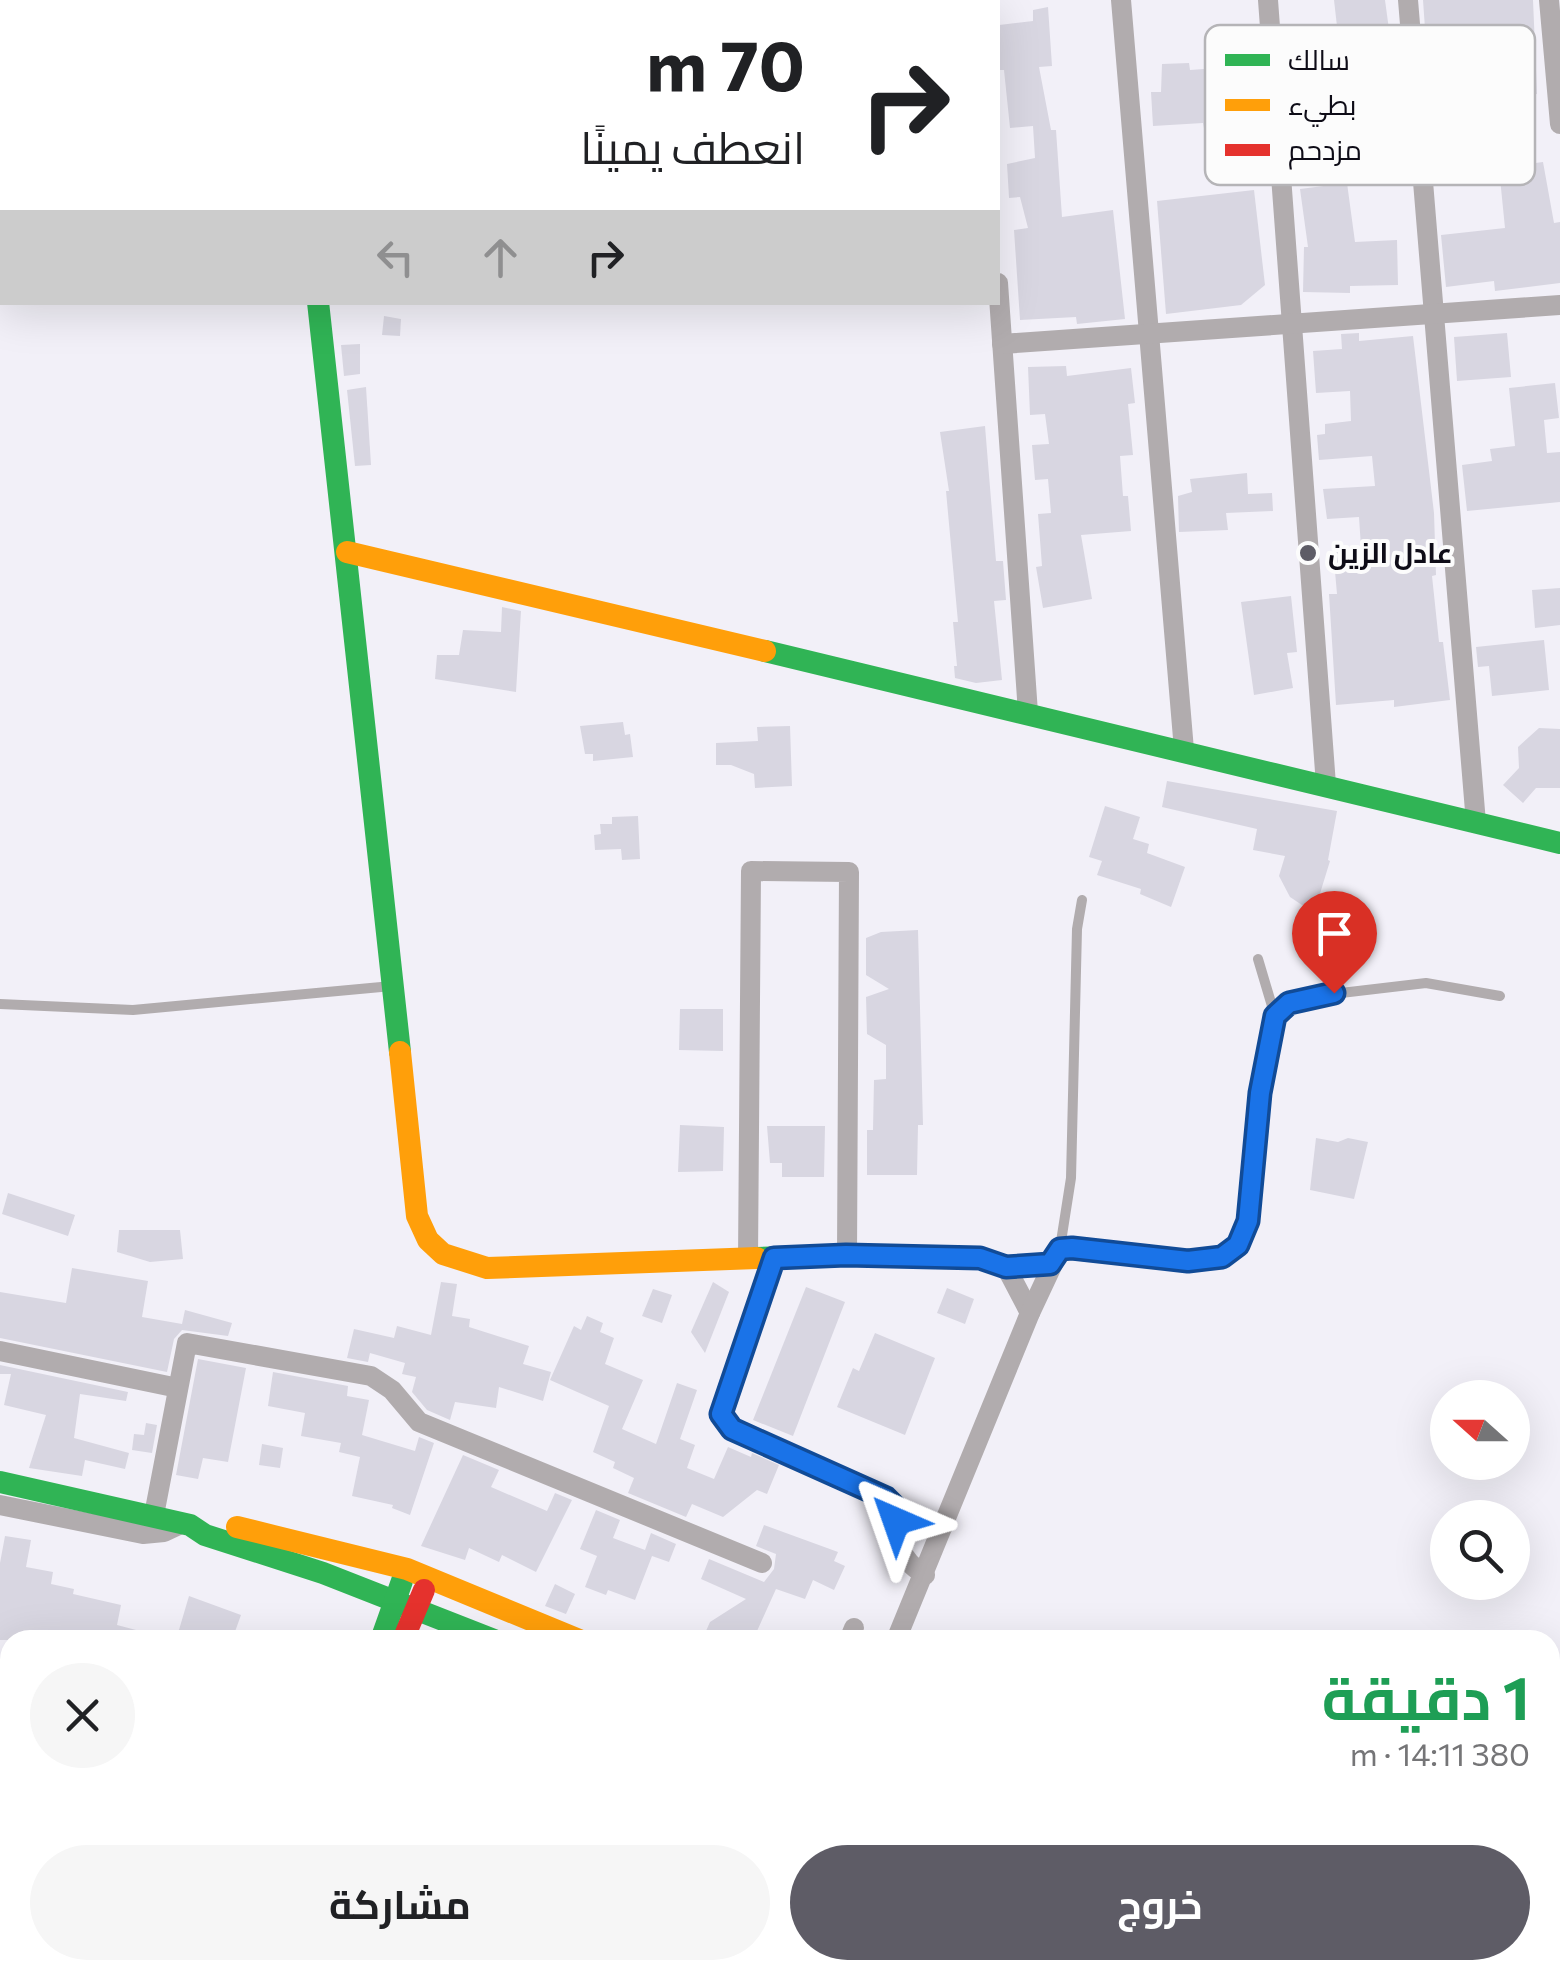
<!DOCTYPE html>
<html lang="ar">
<meta charset="utf-8">
<style>
body{margin:0;font-family:Commissioner,Cairo,sans-serif;background:#f6f6f6;color:#202124;direction:rtl;height:100vh;display:flex;flex-direction:column;font-size:38px;white-space:nowrap}
*{box-sizing:border-box;margin:0}
p{font-size:32px;color:#757577}
.icon{flex:none;width:55px;height:55px;fill:none;stroke:currentColor;stroke-width:2;stroke-linecap:round;stroke-linejoin:round}
.map{position:relative;flex:1;overflow:hidden;direction:ltr}
.drawer{position:absolute;left:0px;top:1630px;width:1560px;height:350px;display:flex;flex-direction:column;background:#fff;border-radius:30px 30px 0 0;box-shadow:0 10px 40px #0002;direction:rtl}
.drawer>*{flex:none}
.hud{position:absolute;left:0px;top:0px;width:1000px;height:305px;box-shadow:0 10px 40px #0002;direction:rtl;background:#fff;color:#202124;overflow:hidden}
.needle{width:65px;rotate:291deg}
.fabs{position:absolute;left:1430px;top:1380px;display:grid;gap:20px}
.fabs a{display:grid;place-items:center;width:100px;height:100px;border-radius:50%;background:#fff;box-shadow:0 10px 40px #0002;font-size:50px}
.pin{position:absolute;display:grid;place-items:center;width:85px;height:85px;color:#fff;margin:-102px -42px;border-radius:50% 50% 50% 0;rotate:-45deg;box-shadow:0 0 10px #0007}
.pin .icon{rotate:45deg}
.me{position:absolute;width:110px;margin:-55px;rotate:317deg;stroke-linejoin:round;filter:drop-shadow(0 0 8px #0008)}
.turn{display:flex;align-items:center;gap:35px;height:210px;padding:0 30px;font-size:45px}
.turn .icon{width:130px;height:130px;stroke-width:2.5}
.turn b{display:block;font-size:70px;line-height:85px}
.lanes{display:flex;align-items:center;height:95px;padding:0 30px;background:#0003;justify-content:center;gap:50px;direction:ltr}
.lanes .off{opacity:.35}
.round{display:grid;place-items:center;flex:none;width:105px;height:105px;border-radius:52px;background:#f6f6f6}
.headline{display:flex;align-items:center;justify-content:space-between;height:170px;padding:0 30px}
h1{font-size:60px;font-weight:700;line-height:75px;color:#1e9e55}
.action{display:flex;gap:20px;margin-top:auto;padding:20px 30px}
.action a{flex:1;height:115px;border-radius:60px;background:#5e5c66;color:#fff;font-size:40px;font-weight:700;line-height:115px;text-align:center}
.action a+a{background:#f6f6f6;color:#202124}
.map>svg:first-child{display:block}
.building{fill:#d8d6e1}
.lines{fill:none;stroke-linecap:round;stroke-linejoin:round}
.lane{stroke:#b1acae;stroke-width:10}
.street{stroke:#b1acae;stroke-width:20}
.fast{stroke:#30b455;stroke-width:22}
.slow{stroke:#ff9f0a;stroke-width:22}
.jam{stroke:#e5322d;stroke-width:22}
.route-casing{stroke:#114b97;stroke-width:25}
.route{stroke:#1a73e8;stroke-width:18}
.poi-dot{fill:#5e5c66;stroke:#fcfcfc;stroke-width:4}
.labels{text-anchor:middle;stroke-width:8;stroke-linejoin:round;paint-order:stroke}
.poi-label{font-size:28px;font-weight:bold;fill:#0e0c17;stroke:#fcfcfc;text-anchor:start}
.key{fill:#fcfcfc;stroke:#b5b4b7;stroke-width:2.5}
.key-label{font-size:28px;fill:#0e0c17}
</style>
<div class="map">
<svg width="1560" height="1980" viewBox="0 0 1560 1980">
<rect width="100%" height="100%" fill="#f2f0f8"/>
<g class="building">
<path d="M1334 0H1385L1390 37 1339 44Z"/>
<path d="M1423 0H1533L1537 94 1488 98 1484 39 1426 43Z"/>
<path d="M1048 7 1052 66 1039 67 1051 130H1056L1062 217 1113 210 1125 319 1077 324 1076 317 1020 320 1014 230 1028 228 1020 197 1009 198 1007 164 1035 158 1033 126 1010 128 1004 70H999V25L1033 21V10Z"/>
<path d="M1189 63 1190 70 1245 66 1250 117 1240 119 1241 126 1204 128 1203 123 1153 126 1151 92H1161L1162 64Z"/>
<path d="M1543 162 1554 223 1560 222V283L1495 291 1494 281 1446 287 1441 235 1505 228 1499 168Z"/>
<path d="M1347 183 1355 242 1397 240 1398 285 1350 286V293L1303 292 1304 247H1308L1300 189Z"/>
<path d="M1254 190 1265 285 1241 305 1166 314 1157 201Z"/>
<path d="M384 316 401 319 400 336 382 335Z"/>
<path d="M1359 333V341L1413 336 1434 513 1436 575 1432 576 1439 642H1443L1450 700 1394 707V700L1336 705 1329 594H1337L1333 549 1361 547 1359 517 1327 519 1323 489 1375 486 1372 456 1319 460 1317 435 1325 434V424L1351 421 1350 391 1316 393 1313 351 1342 349 1341 334Z"/>
<path d="M1507 333 1511 377 1457 381 1454 337Z"/>
<path d="M360 344V374L344 376 341 345Z"/>
<path d="M1066 366 1067 376 1131 368 1135 403 1128 404 1133 455 1120 456 1123 496H1128L1131 531 1081 535 1092 599 1043 608 1036 567 1042 566 1038 514 1051 513 1048 479 1035 480 1032 445 1049 444 1045 414 1030 415 1028 367Z"/>
<path d="M1555 383 1559 418 1544 420 1547 453 1560 452V502L1467 511 1462 465 1492 461 1490 449 1515 446 1509 388Z"/>
<path d="M366 387 371 465 355 466 347 390Z"/>
<path d="M985 426 996 561H1003L1006 600 994 601 1002 680 976 683 955 678 954 666H957L953 622H958L946 491H949L940 432Z"/>
<path d="M1247 473 1248 494 1272 493 1273 511 1226 513 1228 530 1179 532 1178 496 1192 492 1190 479Z"/>
<path d="M1560 588V625L1535 628 1532 590Z"/>
<path d="M1291 596 1297 652 1287 653 1293 688 1254 695 1241 602Z"/>
<path d="M502 607 521 611 516 692 435 679 437 655H459L463 630 501 632Z"/>
<path d="M1544 640 1549 690 1492 696 1489 666 1478 667 1476 647Z"/>
<path d="M623 722 625 735 630 734 633 757 593 761V754H585L580 726Z"/>
<path d="M790 726 792 786 755 788 754 774 731 765H716V743L758 741 757 727Z"/>
<path d="M1539 728 1560 729V788H1536L1523 803 1503 785 1519 768 1518 747Z"/>
<path d="M1167 781 1337 811 1328 860 1330 861 1314 913 1290 897 1279 876 1285 856 1253 850 1257 829 1162 807Z"/>
<path d="M1105 806 1140 817 1133 839 1149 844 1147 853 1185 867 1171 907 1140 894 1141 889 1097 875 1102 861 1089 857Z"/>
<path d="M638 816 640 859 622 860 621 849 595 850 594 835 601 834 600 824H612V817Z"/>
<path d="M918 930 923 1125H918L917 1175H867V1130H873L874 1080 886 1079V1045L867 1034 866 997 889 989 866 975V938L881 932Z"/>
<path d="M680 1009H723V1051L679 1050Z"/>
<path d="M680 1125 724 1127 723 1171 678 1172Z"/>
<path d="M767 1126H825L824 1177H782V1163H770Z"/>
<path d="M1316 1138 1338 1142 1348 1138 1368 1142 1354 1199 1310 1190Z"/>
<path d="M8 1193 75 1215 68 1236 2 1214Z"/>
<path d="M119 1230H180L183 1259 150 1262 117 1252Z"/>
<path d="M72 1268 148 1281 142 1317 182 1324 185 1310 232 1323 228 1336 182 1330 174 1339 167 1372 0 1338V1292L66 1303Z"/>
<path d="M441 1282 457 1284 452 1316 470 1319 469 1327 529 1346 523 1364 551 1372 543 1401 499 1387 496 1408 455 1402 450 1420 427 1410 412 1392 416 1377 402 1374 405 1363 370 1353 368 1362 347 1358 354 1329 394 1338 397 1326 431 1335Z"/>
<path d="M713 1282 729 1292 705 1353 691 1332Z"/>
<path d="M806 1287 845 1302 793 1436 753 1420Z"/>
<path d="M947 1288 974 1299 965 1324 937 1313Z"/>
<path d="M653 1289 672 1295 662 1323 642 1316Z"/>
<path d="M587 1316 603 1323 600 1332 614 1338 605 1364 643 1380 622 1429 656 1444 677 1383 697 1390 680 1439 695 1445 687 1468 714 1479 728 1447 751 1457 752 1453 779 1465 767 1494 757 1490 723 1517 692 1504 686 1517 628 1493 634 1478 613 1468 615 1462 593 1452 609 1406 550 1380 574 1326 581 1330Z"/>
<path d="M875 1333 935 1358 905 1435 837 1407 853 1368 859 1371Z"/>
<path d="M198 1359 246 1368 228 1462 203 1458 198 1479 176 1475Z"/>
<path d="M0 1365 128 1392 126 1401 80 1394 74 1438 129 1453 125 1469 85 1460 82 1476 29 1468 46 1415 4 1405 11 1374H0Z"/>
<path d="M273 1372 348 1386 347 1396 369 1400 362 1435 415 1451 419 1437 434 1443 410 1515 392 1508 393 1505 352 1496 360 1457 339 1452 341 1443 301 1436 305 1413 268 1406Z"/>
<path d="M146 1423 157 1425 152 1453 132 1450 134 1434 144 1435Z"/>
<path d="M262 1444 283 1448 280 1468 259 1465Z"/>
<path d="M463 1455 499 1470 491 1487 547 1511 555 1493 572 1500 536 1572 502 1555 499 1562 469 1548 465 1560 421 1546Z"/>
<path d="M596 1510 620 1520 613 1538 645 1550 651 1533 676 1544 669 1562 652 1556 635 1600 608 1590 606 1595 585 1587 597 1556 580 1549Z"/>
<path d="M764 1525 838 1552 834 1561 845 1566 834 1590 813 1580 805 1599 776 1589 753 1640H702L710 1622 746 1599 701 1579 709 1559 764 1582 774 1569 776 1554 756 1546Z"/>
<path d="M5 1536 31 1540 26 1567 53 1572 51 1584 74 1589 73 1594 121 1605 117 1625 155 1635 154 1640H0V1563Z"/>
<path d="M555 1584 575 1594 566 1614 545 1606Z"/>
<path d="M189 1596 241 1615 232 1640H176Z"/>
</g>
<g class="lines">
<g class="lane">
<path d="M1258 959 1275 1016"/>
<path d="M0 1004 133 1010 392 986"/>
<path d="M1275 1016 1289 1003 1307 997 1426 983 1500 996"/>
<path d="M1060 1248 1071 1178 1077 929 1082 900"/>
</g>
<g class="street">
<path d="M290 0V2"/>
<path d="M868 0 874 2"/>
<path d="M978 0 979 2"/>
<path d="M1121 0 1184 750"/>
<path d="M1268 0 1326 785"/>
<path d="M1408 0 1476 823"/>
<path d="M1549 0 1560 124"/>
<path d="M998 283 1028 713"/>
<path d="M1002 344 1560 305"/>
<path d="M774 1258 721 1414 732 1429 887 1498 897 1509C896 1540 897 1558 925 1575"/>
<path d="M748 1259 751 871 849 872 847 1255"/>
<path d="M1006 1267 1030 1313"/>
<path d="M0 1351 178 1388"/>
<path d="M0 1505 143 1534 164 1532 181 1524"/>
<path d="M154 1515 187 1343 371 1376 392 1390 419 1422 762 1563"/>
<path d="M849 1640 854 1628"/>
<path d="M896 1640 1030 1313 1060 1249 1188 1261 1222 1257 1238 1245 1248 1221 1260 1093 1275 1016"/>
<path d="M0 1676 10 1678"/>
<path d="M0 1904 10 1906"/>
<path d="M1550 1947 1560 1951"/>
<path d="M553 1970 580 1980"/>
<path d="M42 1980 46 1970"/>
<path d="M209 1980 213 1970"/>
<path d="M323 1980 326 1970"/>
<path d="M1001 1980 1005 1970"/>
<path d="M1203 1980 1207 1970"/>
</g>
<g class="fast">
<path d="M318 302 400 1052"/>
<path d="M765 651 1560 843"/>
<path d="M757 1258 847 1255 980 1258 1006 1267 1051 1264"/>
<path d="M0 1482 190 1525 205 1535 323 1573 494 1640"/>
<path d="M381 1640 402 1581"/>
<path d="M1233 1970 1255 1980"/>
<path d="M262 1980 266 1970"/>
</g>
<g class="slow">
<path d="M347 552 765 651"/>
<path d="M400 1052 417 1216 428 1240 443 1254 487 1268 757 1258"/>
<path d="M237 1527 407 1569 579 1640"/>
<path d="M1313 1970 1334 1980"/>
</g>
<path class="jam" d="M403 1640 424 1590"/>
</g>
<g class="lines">
<defs>
<path id="route" d="M896 1521 897 1509 886 1498 732 1429 721 1414 774 1258 846 1255 980 1258 1006 1267 1050 1264 1060 1249 1072 1248 1188 1261 1222 1257 1238 1245 1248 1221 1260 1093 1275 1016 1289 1003 1334 993"/>
</defs>
<use href="#route" class="route-casing"/>
<use href="#route" class="route"/>
</g>
<circle class="poi-dot" cx="1308" cy="553" r="10"/>
<g class="labels">
<g class="poi-label">
<text x="1328" y="563">عادل الزين</text>
</g>
</g>
<rect x="1205" y="25" width="330" height="160" rx="15" class="key"/>
<rect x="1225" y="54" width="45" height="12" fill="#30b455"/>
<rect x="1225" y="99" width="45" height="12" fill="#ff9f0a"/>
<rect x="1225" y="144" width="45" height="12" fill="#e5322d"/>
<g class="key-label">
<text x="1288" y="70">سالك</text>
<text x="1288" y="115">بطيء</text>
<text x="1288" y="160">مزدحم</text>
</g>
</svg>
<div class="fabs">
<a><svg class="needle" viewBox="-14 -14 28 28"><path d="M0-13l5 13h-10z" fill="#e53935"/><path d="M0 13l5-13h-10z" fill="#757577"/></svg></a>
<a><svg class="icon" aria-label="search" viewBox="0 0 24 24"><circle cx="10" cy="10" r="6"/><path d="M15 15l6 6"/></svg></a>
</div>
<div class="pin" style="left:1334px;top:993px;background:#d93025"><svg class="icon" aria-label="arrive" viewBox="0 0 24 24"><path d="M6 21V4h12l-3 4 3 4H6"/></svg></div>
<svg class="me" style="left:896px;top:1521px" viewBox="-20 -20 40 40"><path d="M0-17L14 15 0 8-14 15z" fill="#1a73e8" stroke="#fff" stroke-width="4"/></svg>
<div class="hud">
<div class="turn"><svg class="icon" aria-label="right" viewBox="0 0 24 24"><path d="M7 20v-9h11M14 6l5 5-5 5"/></svg><div><b>70 m</b>انعطف يمينًا</div></div>
<div class="lanes"><svg class="icon off" aria-label="left" viewBox="0 0 24 24"><path d="M17 20v-9H6M10 6l-5 5 5 5"/></svg><svg class="icon off" aria-label="ahead" viewBox="0 0 24 24"><path d="M12 20V5M6 11l6-6 6 6"/></svg><svg class="icon" aria-label="right" viewBox="0 0 24 24"><path d="M7 20v-9h11M14 6l5 5-5 5"/></svg></div>
</div>
<section class="drawer">
<div class="headline"><div><h1>1 دقيقة</h1><p>380 m · 14:11</p></div><a class="round"><svg class="icon" aria-label="close" viewBox="0 0 24 24"><path d="M6 6l12 12M18 6L6 18"/></svg></a></div>
<div class="action"><a>خروج</a><a>مشاركة</a></div>
</section>
</div>
